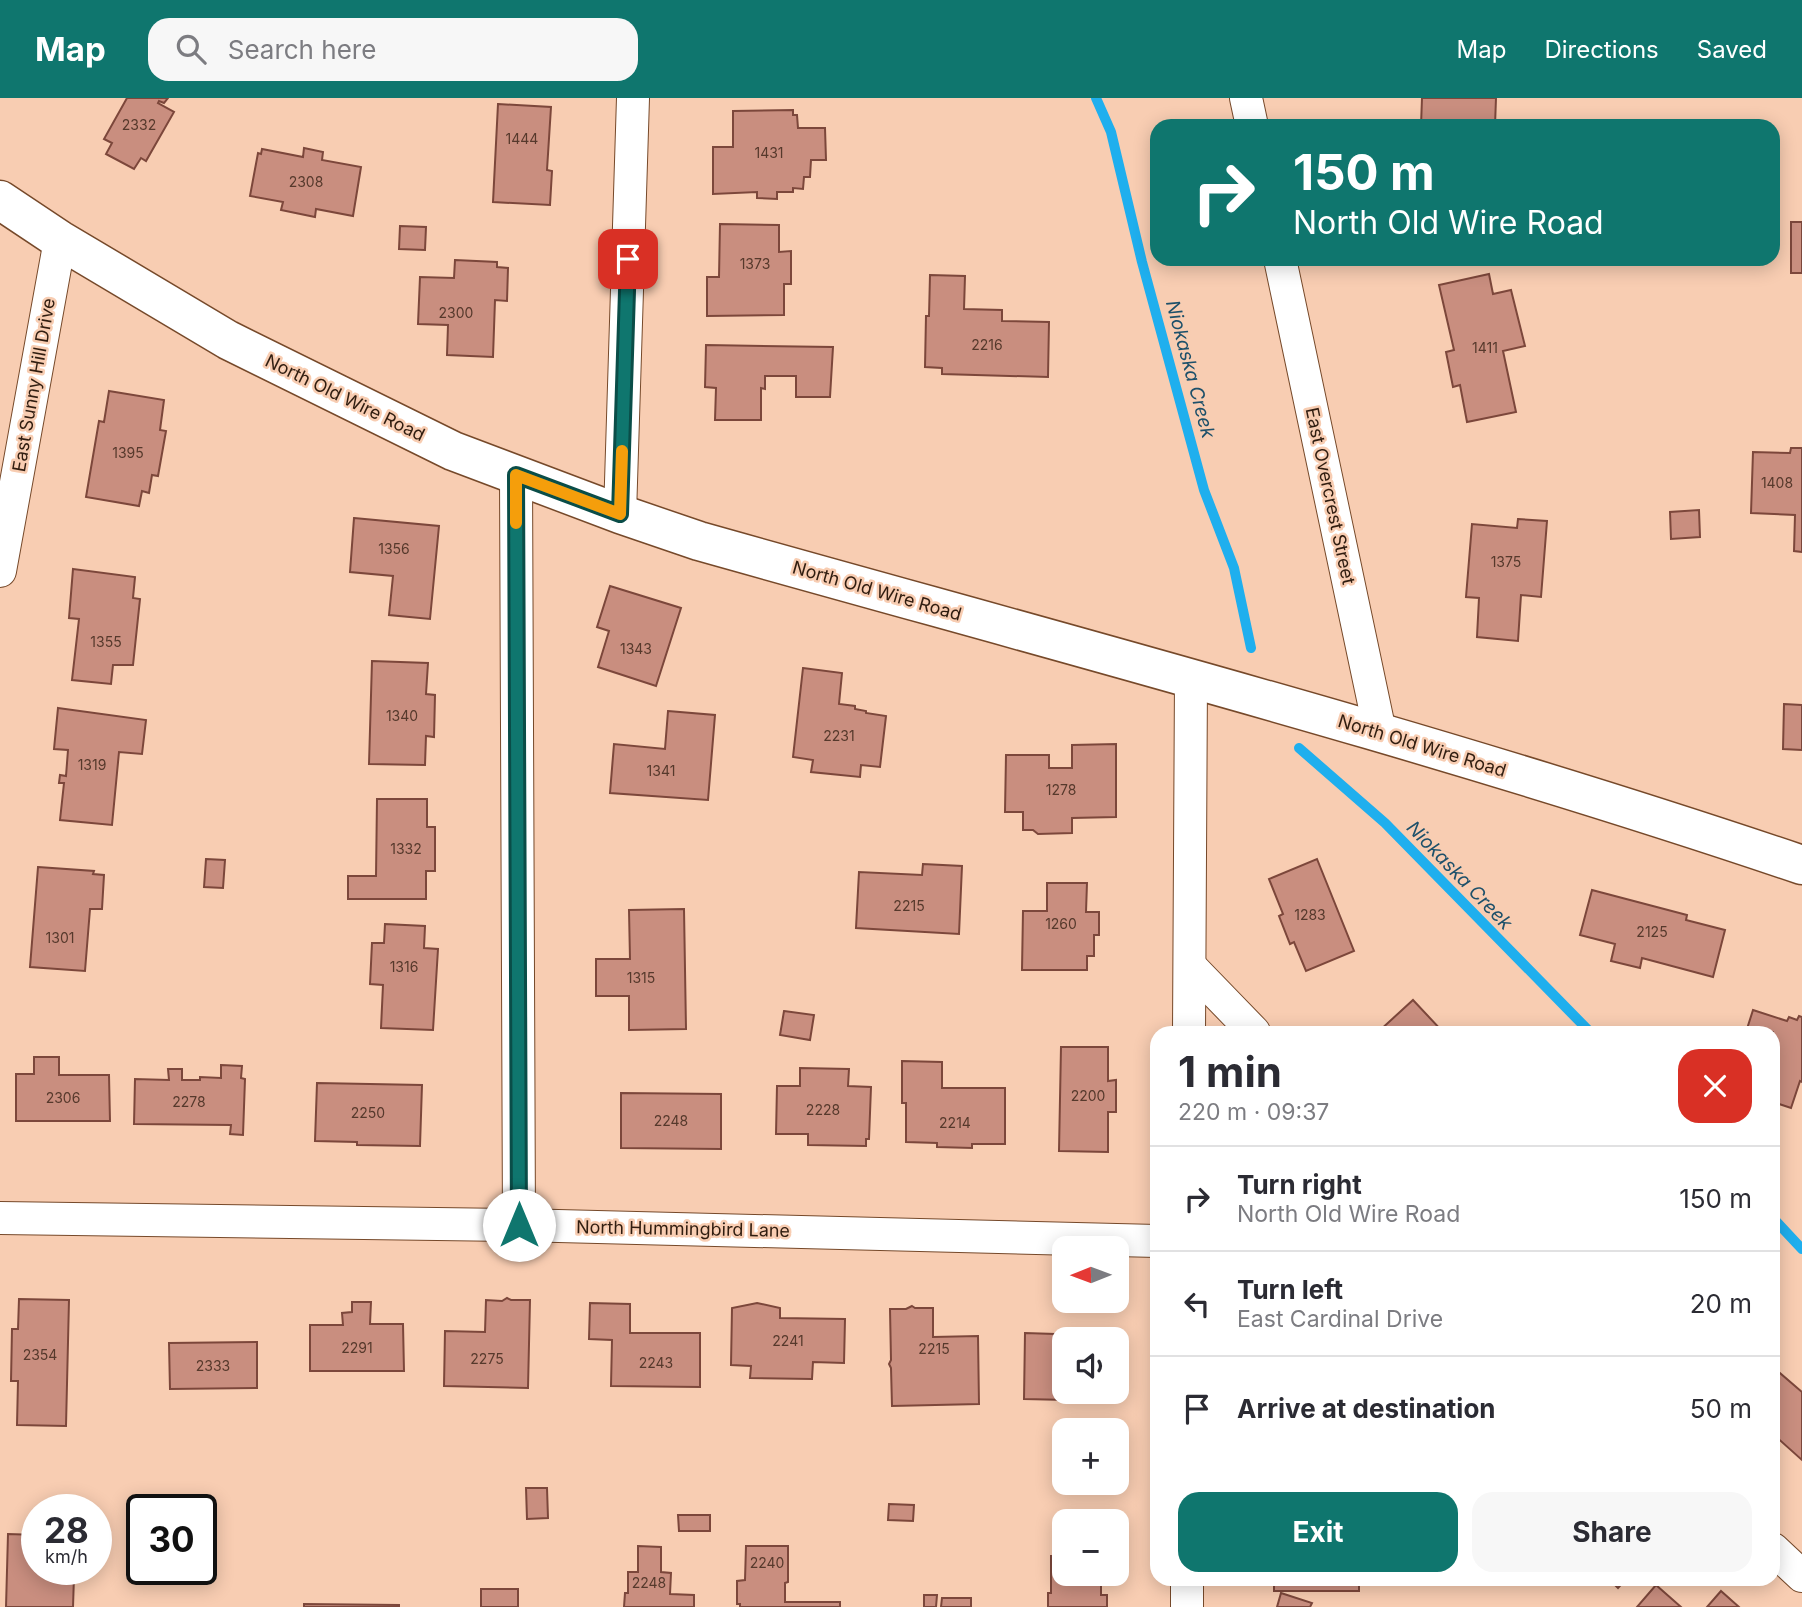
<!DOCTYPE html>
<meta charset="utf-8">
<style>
body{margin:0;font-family:Inter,sans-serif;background:#f7f7f7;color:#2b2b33;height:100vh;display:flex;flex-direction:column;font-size:26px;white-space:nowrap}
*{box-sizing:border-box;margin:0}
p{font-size:23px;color:#7c7c81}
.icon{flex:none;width:38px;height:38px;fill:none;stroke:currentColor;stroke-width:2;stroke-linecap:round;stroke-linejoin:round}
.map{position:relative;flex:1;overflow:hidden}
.drawer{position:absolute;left:1150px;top:928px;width:630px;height:560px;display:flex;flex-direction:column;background:#fff;border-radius:21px;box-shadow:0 4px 18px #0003}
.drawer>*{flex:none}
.banner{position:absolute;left:1150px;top:21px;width:630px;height:147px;border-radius:21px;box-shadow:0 4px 18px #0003;background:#0f766e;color:#fff;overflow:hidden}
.needle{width:46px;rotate:269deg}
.buttons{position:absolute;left:1052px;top:1138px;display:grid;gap:14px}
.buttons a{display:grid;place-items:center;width:77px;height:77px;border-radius:14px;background:#fff;box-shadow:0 4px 18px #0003;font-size:35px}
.speed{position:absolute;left:21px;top:1396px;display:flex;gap:14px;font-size:35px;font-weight:700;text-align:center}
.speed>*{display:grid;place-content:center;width:91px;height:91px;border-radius:50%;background:#fff;box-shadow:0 4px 18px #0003;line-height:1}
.speed small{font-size:18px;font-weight:400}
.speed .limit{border:4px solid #111;border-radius:10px;background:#fff;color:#111}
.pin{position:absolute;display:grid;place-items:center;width:60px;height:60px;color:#fff;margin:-30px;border-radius:14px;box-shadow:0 4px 10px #0006}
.me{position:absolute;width:77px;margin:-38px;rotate:0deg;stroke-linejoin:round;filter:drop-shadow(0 0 5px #0008)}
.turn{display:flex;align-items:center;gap:24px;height:147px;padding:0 28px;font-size:32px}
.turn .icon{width:91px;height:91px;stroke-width:2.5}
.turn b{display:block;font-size:49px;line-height:60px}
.round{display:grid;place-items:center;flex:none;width:74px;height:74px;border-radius:21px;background:#f7f7f7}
.head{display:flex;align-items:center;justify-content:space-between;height:119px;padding:0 28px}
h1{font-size:42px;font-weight:700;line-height:52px}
.primary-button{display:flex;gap:14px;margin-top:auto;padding:14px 28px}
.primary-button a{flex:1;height:80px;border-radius:21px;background:#0f766e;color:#fff;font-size:28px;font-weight:700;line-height:80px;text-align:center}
.primary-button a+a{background:#f7f7f7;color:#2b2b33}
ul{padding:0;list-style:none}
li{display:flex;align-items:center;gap:21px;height:105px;padding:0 28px;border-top:2px solid #e1e1e2}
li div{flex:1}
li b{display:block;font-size:26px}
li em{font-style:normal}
header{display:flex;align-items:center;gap:42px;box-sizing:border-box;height:98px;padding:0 35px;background:#0f766e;color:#fff}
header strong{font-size:33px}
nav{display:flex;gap:38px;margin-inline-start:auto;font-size:24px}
.search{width:490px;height:63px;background:#f7f7f7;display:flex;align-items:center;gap:18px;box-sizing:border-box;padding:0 24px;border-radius:21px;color:#7c7c81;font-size:26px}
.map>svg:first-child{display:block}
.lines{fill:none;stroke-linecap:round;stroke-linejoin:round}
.stream{stroke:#1fafee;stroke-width:10}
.building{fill:#c98e7f;stroke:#7c473b;stroke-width:2}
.minor-casing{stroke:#76492a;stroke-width:34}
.tertiary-casing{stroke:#76492a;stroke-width:41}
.minor{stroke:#fff;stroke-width:32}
.tertiary{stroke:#fff;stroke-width:38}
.route-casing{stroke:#0a4d48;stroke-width:18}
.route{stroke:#0f766e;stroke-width:12}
.slow{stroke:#f59e0b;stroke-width:12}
.labels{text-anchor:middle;stroke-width:5;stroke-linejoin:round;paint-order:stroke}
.number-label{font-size:14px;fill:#56392c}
.street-label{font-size:18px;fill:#301d10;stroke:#f8cdb2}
.water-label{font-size:19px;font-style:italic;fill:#1d506a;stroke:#f8cdb2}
</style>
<header>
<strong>Map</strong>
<div class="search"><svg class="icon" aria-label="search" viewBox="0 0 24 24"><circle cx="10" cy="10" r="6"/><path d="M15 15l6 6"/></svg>Search here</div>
<nav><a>Map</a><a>Directions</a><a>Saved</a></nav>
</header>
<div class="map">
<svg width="1802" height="1509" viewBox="0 0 1802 1509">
<rect width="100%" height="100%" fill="#f8cdb2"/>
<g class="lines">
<g class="stream">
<path d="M1096 0 1111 34 1142 164 1204 392 1234 470 1251 550"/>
<path d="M1299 650 1385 725 1590 934"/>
<path d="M1773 1120 1802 1151"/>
</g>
</g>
<g class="building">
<path d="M127 0H168L164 5 159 3 158 5 174 14 146 63 141 60 134 71 106 56 112 45 104 41Z"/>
<path d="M1422 0H1496L1495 28H1421Z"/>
<path d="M498 6 551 9 547 72 552 73 550 107 493 104Z"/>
<path d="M793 12V17H797L798 30H825L826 62H811L810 79H804L803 91 793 90V94H777V101L757 100V94L713 96V49H733V13Z"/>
<path d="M304 50 323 54 322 62 361 69 353 118 316 111 315 119 281 112 283 104 250 98 258 55 261 56 262 51 303 59Z"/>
<rect x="1791" y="124" width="11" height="51"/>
<path d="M720 126 779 127V154L791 153V186H784V217L707 218V179H719Z"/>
<path d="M400 128 426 129 425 152 399 151Z"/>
<path d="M455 162 497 164V169L508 170 507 203 495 202 493 259 447 257 448 227 418 226 420 179 454 180Z"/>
<path d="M1489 176 1493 196 1511 192 1525 248 1503 253 1516 314 1467 324 1460 287 1453 289 1446 254 1454 252 1439 187Z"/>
<path d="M930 177 965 178 964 211 1002 212V223L1049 224 1048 279 942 276V270L925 269 926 218H929Z"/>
<path d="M706 247 833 249 830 299H796V278H765V291L761 290V322H715L716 290 705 289Z"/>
<path d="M109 293 164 302 160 332 166 333 158 378 152 377 149 395 142 393 139 408 86 399 99 323 104 324Z"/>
<path d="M1791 350H1802V454L1794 453 1795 417 1751 415 1753 354 1790 355Z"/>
<path d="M1699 412 1700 439 1671 441 1670 414Z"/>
<path d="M354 420 439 428 430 521 389 517 393 478 350 474Z"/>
<path d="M1518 421 1547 423 1541 499 1521 497 1518 543 1477 539 1479 500 1466 499 1472 426 1517 430Z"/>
<path d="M73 471 135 479 133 500 140 501 133 567H113L111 586 72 582 79 521 69 520Z"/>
<path d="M610 488 681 510 656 588 598 569 609 533 597 529Z"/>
<path d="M372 563 428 565 426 596 435 597 434 639 426 638 425 667 369 666Z"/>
<path d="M803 570 842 575 839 606 855 608V611L866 613V615L886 618 880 669 861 667 860 679 811 674 813 662 793 659Z"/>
<path d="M1784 606 1802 607V652L1783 651Z"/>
<path d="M58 610 146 622 142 656 119 654 112 727 60 722 64 685H59L60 677 66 678 68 652 54 651Z"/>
<path d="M668 613 715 617 708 702 610 695 614 646 665 651Z"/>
<path d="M1116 646V719L1072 720V735L1038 736 1033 732H1023V714H1005L1006 657H1049V670H1072V647Z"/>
<path d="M377 701H427V729H435V773H426V801H348V778H376Z"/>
<path d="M206 761 225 762 223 790 204 789Z"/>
<path d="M1317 761 1354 853 1306 873 1294 844 1290 846 1279 818 1283 816 1269 781Z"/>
<path d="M923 766 962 768 959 836 856 830 859 774 922 777Z"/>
<path d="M38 769 94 773 93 776 104 777 102 811H90L85 873 30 869Z"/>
<path d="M1047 785H1087L1086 814H1099V837H1094V858H1087V872H1022L1023 813H1047Z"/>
<path d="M1592 792 1687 817 1686 822 1725 832 1713 879 1642 860 1640 870 1611 863 1615 846 1580 837Z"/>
<path d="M684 811 686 931 629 932V898H596V861H630L629 812Z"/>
<path d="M385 826 425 828 424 850 438 851 433 932 381 930 383 887 370 886 372 845H384Z"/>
<path d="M1413 902 1443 934H1378Z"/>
<path d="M1753 912 1787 923 1789 919 1797 922 1799 918 1802 919V984L1800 983 1791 1010 1773 1004V982L1775 975 1773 974V934H1746Z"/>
<path d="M784 913 814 917 810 942 780 937Z"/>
<path d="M1061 949H1108V983L1116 982V1014H1108V1054L1059 1053Z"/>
<path d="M34 959H59V977H109L110 1023H16V976H34Z"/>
<path d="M902 963 942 964V990H1005V1046H972V1050L937 1049V1045L906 1044V1005H902Z"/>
<path d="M221 967 242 968 241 980 245 981 243 1037 230 1036 231 1027 134 1026 135 981 169 982 168 971H182V982H200V979L221 980Z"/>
<path d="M800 970 849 971 848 988 871 989 869 1041H866V1048L808 1047V1036H776L777 988H800Z"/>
<path d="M317 985 422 987 420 1048 357 1047V1044L315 1043Z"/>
<path d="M621 995 721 996V1051L621 1050Z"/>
<path d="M507 1200 511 1202H530L528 1290 444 1288 445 1233 485 1234 486 1202 502 1203Z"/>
<path d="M19 1201 69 1202 66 1328 17 1327 18 1283H11L12 1231H18Z"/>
<path d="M352 1204H371L370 1226H403L404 1273H310V1227H343L342 1215 352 1214Z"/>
<path d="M590 1205 630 1206V1235H700V1289L611 1288 612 1242 589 1241Z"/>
<path d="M757 1205 780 1210V1220L845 1221 844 1265 813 1264 812 1281 750 1280 751 1268 731 1267 732 1210Z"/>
<path d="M912 1208 915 1210H933V1239L978 1238 979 1306 892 1308 891 1270 889 1266 891 1262 890 1211H906Z"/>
<path d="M1025 1235 1055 1236V1243L1064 1244V1293H1112V1303L1024 1301Z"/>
<path d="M257 1244V1290L170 1291 169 1245Z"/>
<path d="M1773 1269 1802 1294V1362L1773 1336Z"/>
<path d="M526 1390H547L548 1420 527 1421Z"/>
<path d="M889 1406 914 1407 913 1423 888 1422Z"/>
<path d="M678 1417H710V1433H679Z"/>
<path d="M8 1436 37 1437V1472H63L62 1478H74L73 1509H6Z"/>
<path d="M638 1448 661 1449V1474L671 1475 670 1496 694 1497V1509H624L625 1495H628V1474H638Z"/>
<path d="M746 1448H788V1484L785 1485V1504H840V1509H740V1506H737V1483L745 1482Z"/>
<path d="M1051 1458H1064V1475H1101V1497H1107V1509H1048V1495H1051Z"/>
<rect x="1274" y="1480" width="85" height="13"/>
<path d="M1608 1480H1627L1618 1490Z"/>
<path d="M1656 1487 1681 1509H1637Z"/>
<rect x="481" y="1491" width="37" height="18"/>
<path d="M1721 1493 1739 1509H1707Z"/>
<path d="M1281 1495 1312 1505 1310 1509H1277Z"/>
<path d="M924 1497H937L936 1509H924Z"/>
<path d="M942 1500H971V1509H941Z"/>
<path d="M304 1506 399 1507V1509H304Z"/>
</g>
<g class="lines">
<defs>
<g id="minor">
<path d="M1246 0 1252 28"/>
<path d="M1280 161 1380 634"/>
<path d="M516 377 519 1127"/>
<path d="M620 416 633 0"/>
<path d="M0 473 60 142"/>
<path d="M1190 868 1254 934"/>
<path d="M1189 934 1191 581"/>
<path d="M0 1120 519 1127 1157 1143"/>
<path d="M1773 1451 1802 1478"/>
<path d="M1187 1509V1480"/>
</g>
<path id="tertiary" d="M0 102 60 142 228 242 453 353 620 416 699 443C1068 547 1439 644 1802 767"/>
</defs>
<use href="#minor" class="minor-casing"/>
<use href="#tertiary" class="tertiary-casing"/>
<use href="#minor" class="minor"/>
<use href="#tertiary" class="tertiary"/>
</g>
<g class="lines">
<defs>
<path id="route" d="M519 1127 516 377 620 416 628 161"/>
</defs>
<use href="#route" class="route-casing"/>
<use href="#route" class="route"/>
<path class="slow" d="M516 425V377L620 416 622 353"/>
</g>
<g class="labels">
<g class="number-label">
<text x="139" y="32">2332</text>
<text x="522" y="46">1444</text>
<text x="769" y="60">1431</text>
<text x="306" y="89">2308</text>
<text x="755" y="171">1373</text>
<text x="456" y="220">2300</text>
<text x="987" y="252">2216</text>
<text x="1485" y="255">1411</text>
<text x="128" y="360">1395</text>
<text x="1777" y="390">1408</text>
<text x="394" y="456">1356</text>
<text x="1506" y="469">1375</text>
<text x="106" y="549">1355</text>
<text x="636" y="556">1343</text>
<text x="402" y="623">1340</text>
<text x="839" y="643">2231</text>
<text x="92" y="672">1319</text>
<text x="661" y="678">1341</text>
<text x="1061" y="697">1278</text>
<text x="406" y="756">1332</text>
<text x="909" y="813">2215</text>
<text x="1310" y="822">1283</text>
<text x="1061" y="831">1260</text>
<text x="1652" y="839">2125</text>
<text x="60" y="845">1301</text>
<text x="404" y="874">1316</text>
<text x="641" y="885">1315</text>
<text x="1088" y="1003">2200</text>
<text x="63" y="1005">2306</text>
<text x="189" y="1009">2278</text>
<text x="823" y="1017">2228</text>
<text x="368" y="1020">2250</text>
<text x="671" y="1028">2248</text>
<text x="955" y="1030">2214</text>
<text x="788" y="1248">2241</text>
<text x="357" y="1255">2291</text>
<text x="934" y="1256">2215</text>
<text x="40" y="1262">2354</text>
<text x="487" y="1266">2275</text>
<text x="656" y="1270">2243</text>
<text x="213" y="1273">2333</text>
<text x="767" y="1470">2240</text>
<text x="649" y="1490">2248</text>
</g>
<g class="street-label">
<text transform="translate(34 287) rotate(-80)" y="6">East Sunny Hill Drive</text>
<text transform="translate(345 300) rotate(26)" y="6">North Old Wire Road</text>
<text transform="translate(1330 398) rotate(78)" y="6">East Overcrest Street</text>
<text transform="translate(877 493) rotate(16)" y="6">North Old Wire Road</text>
<text transform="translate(1422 648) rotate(17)" y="6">North Old Wire Road</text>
<text transform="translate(683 1131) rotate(1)" y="6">North Hummingbird Lane</text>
</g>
<g class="water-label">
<text transform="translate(1191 271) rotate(75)" y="7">Niokaska Creek</text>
<text transform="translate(1460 777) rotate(46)" y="7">Niokaska Creek</text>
</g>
</g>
</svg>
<div class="buttons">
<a><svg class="needle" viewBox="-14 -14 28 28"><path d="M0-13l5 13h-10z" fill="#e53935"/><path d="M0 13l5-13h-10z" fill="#7c7c81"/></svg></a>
<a><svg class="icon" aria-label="sound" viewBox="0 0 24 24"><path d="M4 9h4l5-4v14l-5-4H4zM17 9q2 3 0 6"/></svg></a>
<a>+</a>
<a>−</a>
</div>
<div class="speed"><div>28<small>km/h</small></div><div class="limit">30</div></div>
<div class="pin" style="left:628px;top:161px;background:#d93025"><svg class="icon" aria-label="arrive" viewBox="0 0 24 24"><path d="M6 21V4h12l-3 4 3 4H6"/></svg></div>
<svg class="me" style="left:519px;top:1127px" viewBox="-20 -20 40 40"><circle r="19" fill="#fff"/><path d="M0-13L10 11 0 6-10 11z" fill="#0f766e"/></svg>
<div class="banner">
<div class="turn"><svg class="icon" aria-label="right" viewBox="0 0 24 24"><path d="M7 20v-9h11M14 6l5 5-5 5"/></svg><div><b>150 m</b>North Old Wire Road</div></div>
</div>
<section class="drawer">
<div class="head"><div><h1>1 min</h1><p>220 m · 09:37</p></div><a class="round" style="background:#d93025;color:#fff"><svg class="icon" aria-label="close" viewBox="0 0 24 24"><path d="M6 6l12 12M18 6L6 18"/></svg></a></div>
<ul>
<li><svg class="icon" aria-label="right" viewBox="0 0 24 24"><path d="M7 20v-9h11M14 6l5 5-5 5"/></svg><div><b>Turn right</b><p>North Old Wire Road</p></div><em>150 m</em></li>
<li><svg class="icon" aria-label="left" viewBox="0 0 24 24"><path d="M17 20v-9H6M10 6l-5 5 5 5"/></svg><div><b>Turn left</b><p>East Cardinal Drive</p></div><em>20 m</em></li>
<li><svg class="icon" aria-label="arrive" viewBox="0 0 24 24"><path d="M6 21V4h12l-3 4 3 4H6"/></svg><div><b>Arrive at destination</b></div><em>50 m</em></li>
</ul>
<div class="primary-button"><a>Exit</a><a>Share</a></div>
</section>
</div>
